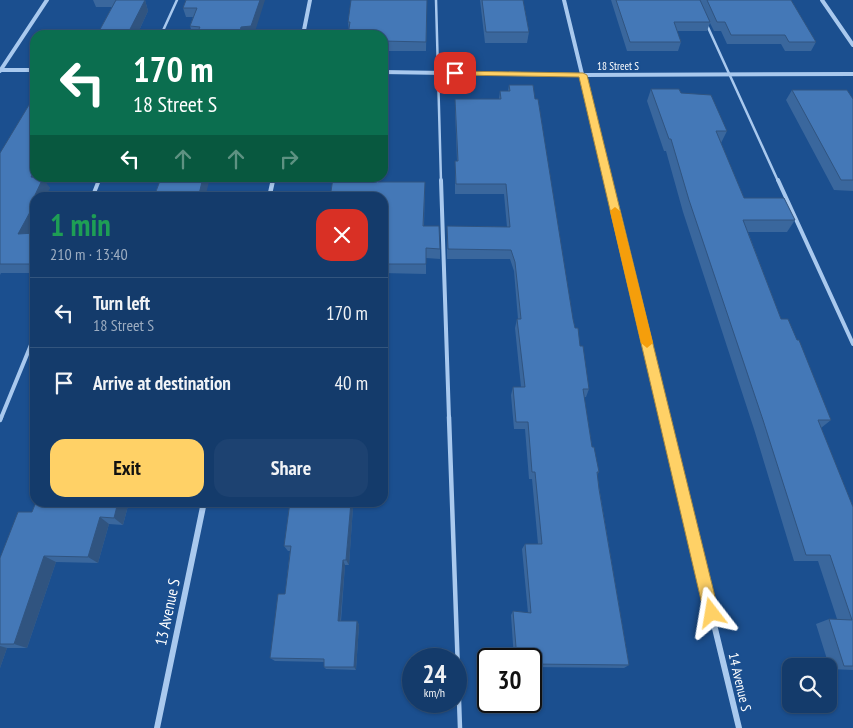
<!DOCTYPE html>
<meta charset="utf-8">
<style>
body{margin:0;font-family:"PT Sans Narrow",sans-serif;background:#1d4271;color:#f1f3f6;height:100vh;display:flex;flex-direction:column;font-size:19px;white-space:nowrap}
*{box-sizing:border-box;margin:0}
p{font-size:16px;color:#9dadc1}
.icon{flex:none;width:28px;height:28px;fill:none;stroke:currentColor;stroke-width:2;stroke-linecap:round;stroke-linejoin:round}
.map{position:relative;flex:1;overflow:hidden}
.sheet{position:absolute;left:30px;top:192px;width:358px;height:315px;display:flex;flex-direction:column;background:#143b6b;border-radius:15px;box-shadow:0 1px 4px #0004,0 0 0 1px #33557e}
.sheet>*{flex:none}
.hud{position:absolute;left:30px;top:30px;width:358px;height:152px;border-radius:15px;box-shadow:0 1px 4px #0004,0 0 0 1px #33557e;background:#0b6e4f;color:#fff;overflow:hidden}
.buttons{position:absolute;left:782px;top:658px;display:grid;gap:10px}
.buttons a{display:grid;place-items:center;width:55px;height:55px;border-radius:10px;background:#143b6b;box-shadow:0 1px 4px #0004,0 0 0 1px #33557e;font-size:25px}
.speed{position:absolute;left:402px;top:648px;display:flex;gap:10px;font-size:25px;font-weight:700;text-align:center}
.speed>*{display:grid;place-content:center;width:65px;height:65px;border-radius:50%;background:#143b6b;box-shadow:0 1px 4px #0004,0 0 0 1px #33557e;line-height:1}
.speed small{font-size:12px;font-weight:400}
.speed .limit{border:2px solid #111;border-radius:8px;background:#fff;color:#111}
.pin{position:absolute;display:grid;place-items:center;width:42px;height:42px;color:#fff;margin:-21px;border-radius:10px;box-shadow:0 2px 8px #0006}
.me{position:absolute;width:55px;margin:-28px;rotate:346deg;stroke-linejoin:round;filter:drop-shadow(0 0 4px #0008)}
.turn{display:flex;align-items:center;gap:18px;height:105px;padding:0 20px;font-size:22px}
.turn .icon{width:65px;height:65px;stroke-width:2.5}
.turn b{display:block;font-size:35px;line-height:42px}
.lanes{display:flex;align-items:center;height:48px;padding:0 20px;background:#0003;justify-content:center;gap:25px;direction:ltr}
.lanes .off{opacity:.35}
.round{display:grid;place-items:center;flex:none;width:52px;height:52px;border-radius:15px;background:#1d4271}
.summary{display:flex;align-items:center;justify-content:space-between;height:85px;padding:0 20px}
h1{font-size:30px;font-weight:600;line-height:38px;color:#1e9e55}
.action{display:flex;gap:10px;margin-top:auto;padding:10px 20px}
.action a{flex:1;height:58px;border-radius:15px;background:#ffd166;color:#111;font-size:20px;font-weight:600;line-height:58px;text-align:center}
.action a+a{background:#1d4271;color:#f1f3f6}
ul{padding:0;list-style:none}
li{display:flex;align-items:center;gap:15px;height:70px;padding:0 20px;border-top:1px solid #33557e}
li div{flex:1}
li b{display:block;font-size:19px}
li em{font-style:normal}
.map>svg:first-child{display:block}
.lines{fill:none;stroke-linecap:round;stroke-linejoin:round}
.service-far2{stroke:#a9c9ee;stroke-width:2.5}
.service-far1{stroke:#a9c9ee;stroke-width:4}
.service{stroke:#a9c9ee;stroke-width:4.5}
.minor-far2{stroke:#a9c9ee;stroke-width:4}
.minor-far1{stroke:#a9c9ee;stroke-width:4.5}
.minor{stroke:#a9c9ee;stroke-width:6}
.wall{fill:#3a679d}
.shaded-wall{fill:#305480}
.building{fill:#4478b7;stroke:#305480}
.route{fill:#ffd166;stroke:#a68842}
.slow{fill:#f59e0b}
.labels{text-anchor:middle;stroke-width:4;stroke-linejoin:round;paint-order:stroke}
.far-street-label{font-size:11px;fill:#fff;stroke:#1b4f8f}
.street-label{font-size:14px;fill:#fff;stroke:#1b4f8f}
.near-street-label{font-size:16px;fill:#fff;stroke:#1b4f8f}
</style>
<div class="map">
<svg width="853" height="728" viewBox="0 0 853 728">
<rect width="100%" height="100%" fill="#1b4f8f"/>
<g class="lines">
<g class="service-far2">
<path d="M436 0 441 181"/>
<path d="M706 23 778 181"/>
<path d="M161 35 177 0"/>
<path d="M99 181 100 178"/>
</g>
<g class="service-far1">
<path d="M441 180 449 418"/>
<path d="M778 180 853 344"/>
<path d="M92 198 99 180"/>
<path d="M1 418 35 335"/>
</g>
<g class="service">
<path d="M449 417 460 728"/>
<path d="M0 420 1 417"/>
</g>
<g class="minor-far2">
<path d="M564 0 608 181"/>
<path d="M822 0 853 45"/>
<path d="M303 35 310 0"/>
<path d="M1 70H35"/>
<path d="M0 71 47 0"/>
<path d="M382 72 583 75 853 74"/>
<path d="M272 181 273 178"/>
</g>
<g class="minor-far1">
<path d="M607 180 664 418"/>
<path d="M269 198 273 180"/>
</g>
<g class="minor">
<path d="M664 417 739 728"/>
<path d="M157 728 204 502"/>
</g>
</g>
<g class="wall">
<path d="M93 0H145L148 11 137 35H97L112 7H96Z"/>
<path d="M186 0 254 35H193L190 26 193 17H186L183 8Z"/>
<path d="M427 0 426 51H382V35L349 32 348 22Z"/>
<path d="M480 0H523L529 32 527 43H485Z"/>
<path d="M611 0H791L816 42 811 51H785L781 44H727L721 31H714L710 23 707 31H677L681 42 678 51H627Z"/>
<path d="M509 85 580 346 589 389 586 397H584L592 447 599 472 597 475 629 665 624 668 531 667V659H514L511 615 513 611 528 613 522 549 525 544H538L532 479H529L525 429H514L511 395 513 387H521L515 328 517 319H518L514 271 510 259H447V226L507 227 504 194H455V161H457L455 110V99H499L500 91H508Z"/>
<path d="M651 89 681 93 727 131 721 143 744 198 795 220 787 232H748L781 319 797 340 831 420 821 428 853 507V670L830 669 816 624 829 619H837L818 561H794L754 429 683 212 666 151H664L647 101Z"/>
<path d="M792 90 853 99V191L834 190 786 100Z"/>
<path d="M0 153 50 188 35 198V226L31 233H35V273H1L0 275Z"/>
<path d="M380 182H425L424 226 440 249V259L426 258V274L382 273V198Z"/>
<path d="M36 502H129L123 525 109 524 98 563 56 562 27 648H7L0 668V558L32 512Z"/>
<path d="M353 507 349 565H345L341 621H357L359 625 356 670 326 669 324 667V662L275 661 270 658 285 594 290 551H288L284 546Z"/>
</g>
<g class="shaded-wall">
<path d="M145 0 148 11 137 35H127Z"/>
<path d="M260 0H265L254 35H239L241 27Z"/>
<path d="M384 89 385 99 382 141V118Z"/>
<path d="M35 170V178L31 177Z"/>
<path d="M43 178 50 188 45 198H36L35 195Z"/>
<path d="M203 178H210L205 198H198Z"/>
<path d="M35 203V226L26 243 18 234Z"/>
<path d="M118 502H129L123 525 114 518Z"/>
<path d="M351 502H352L353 507 349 565 346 560Z"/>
<path d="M100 517 109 524 98 563 88 557Z"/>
<path d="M44 556 56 562 27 648 14 644Z"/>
<path d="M343 560 345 565 340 625 338 621Z"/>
<path d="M357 621 359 625 356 670 354 667Z"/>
<path d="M0 646 7 648 0 668Z"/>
</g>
<g class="building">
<path d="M116 0H145L127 35H97Z"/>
<path d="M186 0H260L251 26 241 27 239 35H196L200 27 190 26 197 8H183Z"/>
<path d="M351 0H427L426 42 382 41V35H348L350 22H348Z"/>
<path d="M482 0H523L529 32H486Z"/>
<path d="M616 0H700L710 22H674L681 42H630Z"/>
<path d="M707 0H791L816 42H789L785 35H731L725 22H717Z"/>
<path d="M509 85H533L535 99H538L573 319 575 328H578L580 346H583L589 389H583L592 447H594L599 472H597L599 489 629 665 531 664V659H517L513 611 531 613 525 544H542L535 472H532L528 422H516L513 387H525L517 319H521L515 262 511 250 448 249 447 226 510 227 506 184H456L455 161H458L455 99H501L500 91H510Z"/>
<path d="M382 89H384L382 118Z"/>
<path d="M651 89H679L681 93 711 95 727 131H716L744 198H784L795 220H743L781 319H788L797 340H799L831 420H818L853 507V666H844L829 619 852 620 830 555H806L763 420 689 200 671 139H669Z"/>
<path d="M792 90H847L853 99V180H841Z"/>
<path d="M35 95V170L31 177 43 178 35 195H40L38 198H35V203L18 234 35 233V264H0V153Z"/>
<path d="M161 178H203L198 198H150L151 194H155Z"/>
<path d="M333 178H379L378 182H425L423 226H439L440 249 426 248V264H382V198H330Z"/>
<path d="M36 502H118L114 518 100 517 88 557 44 556 14 644H0V558L18 512H32Z"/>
<path d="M290 502H351L346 560H343L338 621H357L354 667H324V659L270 658 278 594H285L291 546H284Z"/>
</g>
<path class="route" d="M452 71 583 73 587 75 719 613 717 618 712 620 706 618 704 613 579 77 455 75H452Z"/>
<path class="slow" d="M615 207 620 211 653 343 647 348 641 343 610 211Z"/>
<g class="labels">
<g class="far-street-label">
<text x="618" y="70">18 Street S</text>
</g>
<g class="street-label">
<text transform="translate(740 682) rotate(77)" y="5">14 Avenue S</text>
</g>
<g class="near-street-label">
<text transform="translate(167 612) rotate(-78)" y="6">13 Avenue S</text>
</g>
</g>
</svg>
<div class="buttons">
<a><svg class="icon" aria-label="search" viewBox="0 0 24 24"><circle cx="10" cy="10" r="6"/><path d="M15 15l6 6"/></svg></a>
</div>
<div class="speed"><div>24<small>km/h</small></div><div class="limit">30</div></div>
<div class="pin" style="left:455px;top:73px;background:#d93025"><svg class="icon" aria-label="arrive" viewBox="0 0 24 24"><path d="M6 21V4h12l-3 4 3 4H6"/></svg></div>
<svg class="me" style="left:712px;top:613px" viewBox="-20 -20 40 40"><path d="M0-17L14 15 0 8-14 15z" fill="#ffd166" stroke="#fff" stroke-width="4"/></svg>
<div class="hud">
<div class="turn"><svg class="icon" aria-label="left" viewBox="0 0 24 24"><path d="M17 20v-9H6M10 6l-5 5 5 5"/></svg><div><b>170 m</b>18 Street S</div></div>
<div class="lanes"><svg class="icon" aria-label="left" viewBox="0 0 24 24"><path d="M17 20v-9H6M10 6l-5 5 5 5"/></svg><svg class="icon off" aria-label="ahead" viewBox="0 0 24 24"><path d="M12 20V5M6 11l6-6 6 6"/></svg><svg class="icon off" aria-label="ahead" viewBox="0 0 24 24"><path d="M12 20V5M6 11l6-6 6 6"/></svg><svg class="icon off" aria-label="right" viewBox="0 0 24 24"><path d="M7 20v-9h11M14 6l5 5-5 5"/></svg></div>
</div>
<section class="sheet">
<div class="summary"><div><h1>1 min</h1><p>210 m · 13:40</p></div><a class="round" style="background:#d93025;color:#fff"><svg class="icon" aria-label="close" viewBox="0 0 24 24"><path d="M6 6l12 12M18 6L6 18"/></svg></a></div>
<ul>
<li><svg class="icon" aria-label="left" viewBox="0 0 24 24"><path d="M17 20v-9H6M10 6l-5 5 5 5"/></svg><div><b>Turn left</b><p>18 Street S</p></div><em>170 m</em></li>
<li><svg class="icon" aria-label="arrive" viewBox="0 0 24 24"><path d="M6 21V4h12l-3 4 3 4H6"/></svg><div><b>Arrive at destination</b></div><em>40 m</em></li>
</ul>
<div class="action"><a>Exit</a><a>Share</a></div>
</section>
</div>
